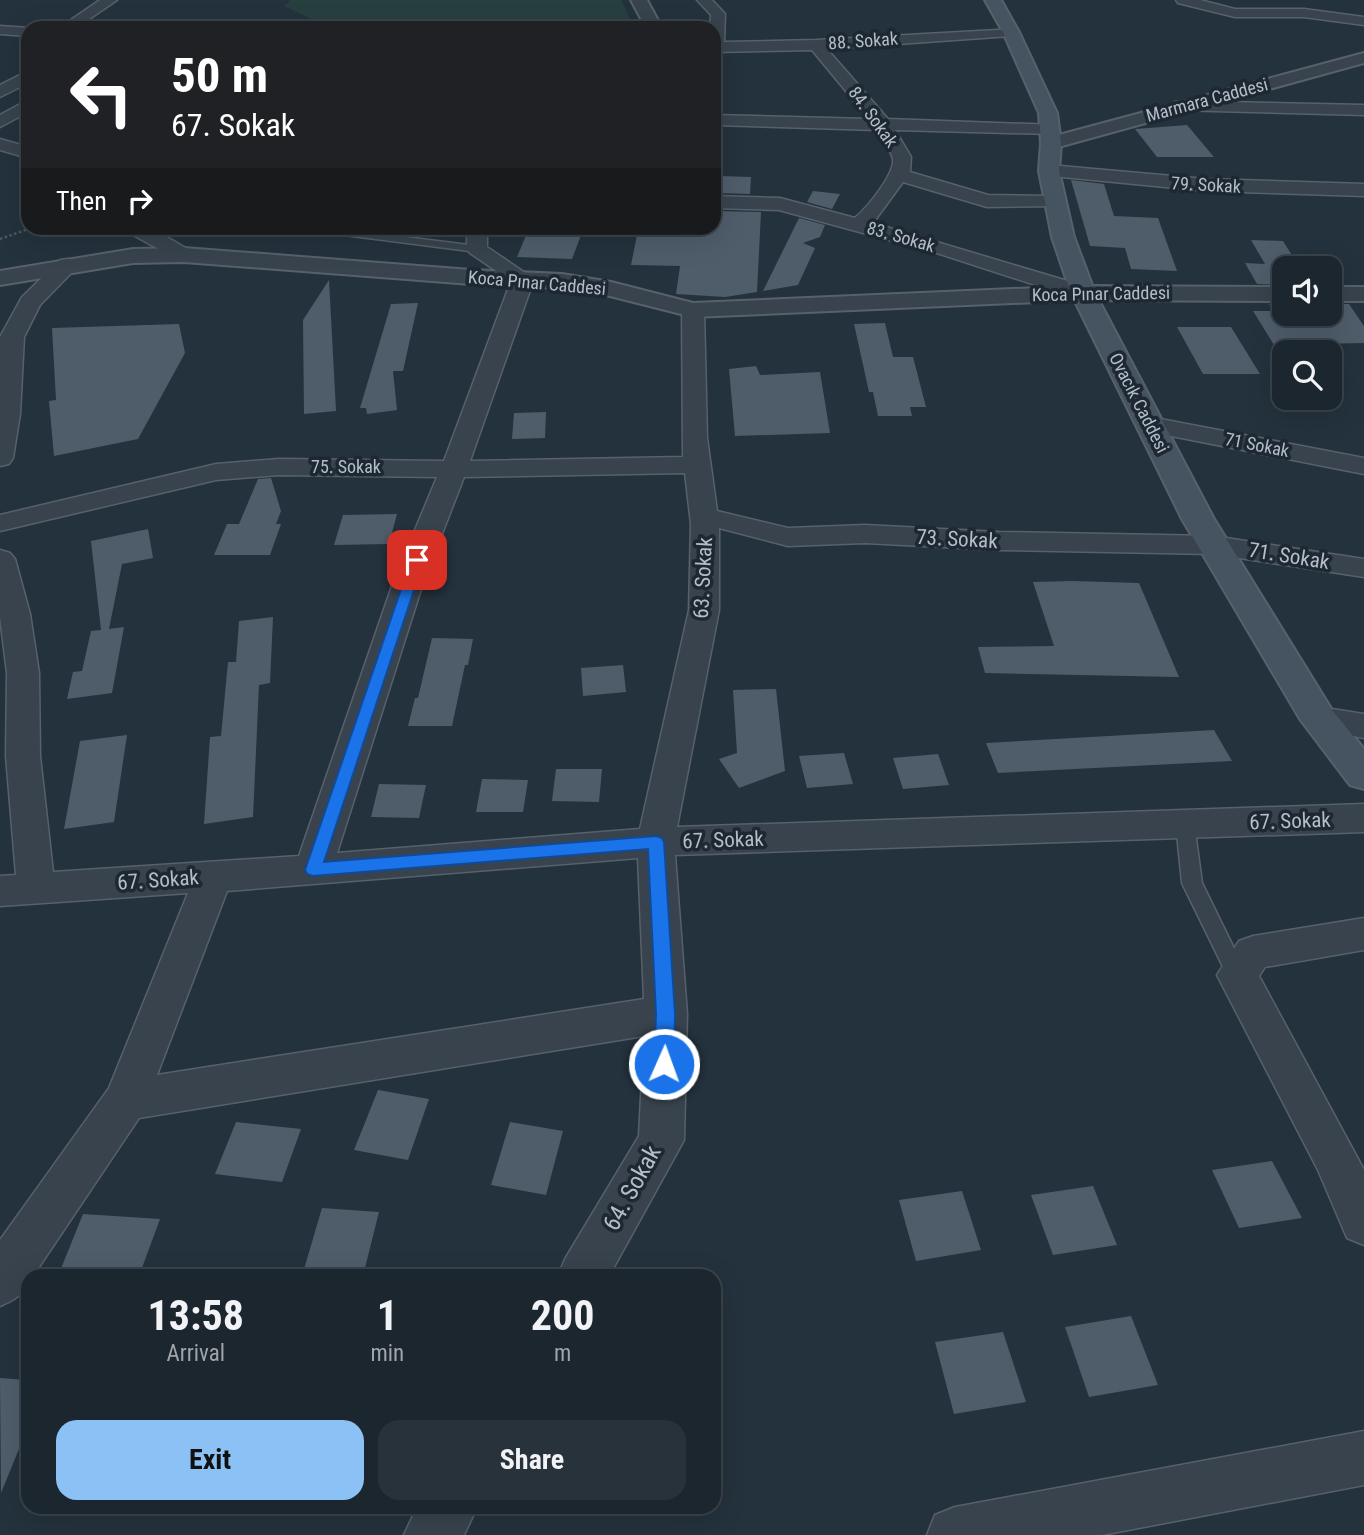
<!DOCTYPE html>
<meta charset="utf-8">
<style>
body{margin:0;font-family:"Roboto Condensed",sans-serif;background:#28323a;color:#f1f3f6;height:100vh;display:flex;flex-direction:column;font-size:26px;white-space:nowrap}
*{box-sizing:border-box;margin:0}
p{font-size:23px;color:#a0a5aa}
.icon{flex:none;width:38px;height:38px;fill:none;stroke:currentColor;stroke-width:2;stroke-linecap:round;stroke-linejoin:round}
.map{position:relative;flex:1;overflow:hidden}
.side{position:absolute;left:21px;top:1269px;width:700px;height:245px;display:flex;flex-direction:column;background:#1b262e;border-radius:21px;box-shadow:0 7px 28px #0002,0 0 0 2px #39434a}
.side>*{flex:none}
.guide{position:absolute;left:21px;top:21px;width:700px;height:214px;border-radius:21px;box-shadow:0 7px 28px #0002,0 0 0 2px #39434a;background:#202124;color:#fff;overflow:hidden}
.controls{position:absolute;left:1272px;top:256px;display:grid;gap:14px}
.controls a{display:grid;place-items:center;width:70px;height:70px;border-radius:14px;background:#1b262e;box-shadow:0 7px 28px #0002,0 0 0 2px #39434a;font-size:35px}
.pin{position:absolute;display:grid;place-items:center;width:60px;height:60px;color:#fff;margin:-30px;border-radius:14px;box-shadow:0 4px 10px #0006}
.me{position:absolute;width:77px;margin:-38px;rotate:2deg;stroke-linejoin:round;filter:drop-shadow(0 0 5px #0008)}
.turn{display:flex;align-items:center;gap:24px;height:147px;padding:0 35px;font-size:32px}
.turn .icon{width:91px;height:91px;stroke-width:2.5}
.turn b{display:block;font-size:49px;line-height:60px}
.then{display:flex;align-items:center;height:66px;padding:0 35px;background:#0003;gap:14px;font-size:26px}
.eta{display:flex;justify-content:space-evenly;align-items:center;height:119px;text-align:center}
.eta b{font-size:42px;font-weight:700;line-height:49px}
.cta{display:flex;gap:14px;margin-top:auto;padding:14px 35px}
.cta a{flex:1;height:80px;border-radius:21px;background:#8cc1f5;color:#111;font-size:28px;font-weight:700;line-height:80px;text-align:center}
.cta a+a{background:#28323a;color:#f1f3f6}
.map>svg:first-child{display:block}
.green{fill:#27403f}
.building{fill:#4f5d6b}
.lines{fill:none;stroke-linecap:round;stroke-linejoin:round}
.service-casing{stroke:#56616b;stroke-width:3}
.minor-casing{stroke:#56616b;stroke-width:3}
.tertiary-casing{stroke:#56616b;stroke-width:4}
.secondary-casing{stroke:#56616b;stroke-width:4}
.path{stroke:#465c5c;stroke-width:2.5;stroke-dasharray:2.5 2.5;stroke-linecap:butt}
.service{fill:#38434d;fill-rule:evenodd}
.minor{fill:#38434d;fill-rule:evenodd}
.tertiary{fill:#38434d;fill-rule:evenodd}
.secondary{fill:#465360;fill-rule:evenodd}
.route{fill:#1a73e8;stroke:#114b97;stroke-width:2}
.labels{text-anchor:middle;stroke-width:7;stroke-linejoin:round;paint-order:stroke}
.far-street-label{font-size:18px;fill:#b4bec8;stroke:#1d2832}
.street-label{font-size:21px;fill:#b4bec8;stroke:#1d2832}
.near-street-label{font-size:24px;fill:#b4bec8;stroke:#1d2832}
</style>
<div class="map">
<svg width="1364" height="1535" viewBox="0 0 1364 1535">
<rect width="100%" height="100%" fill="#24323d"/>
<path class="green" d="M291 0H621L634 28H330L284 6Z"/>
<g class="building">
<path d="M1187 125 1214 157H1157L1135 129Z"/>
<path d="M719 176 751 177 750 194 716 193Z"/>
<path d="M1071 180 1104 184 1114 216 1158 218 1177 271 1131 269 1125 248 1090 246Z"/>
<path d="M813 191 840 194 832 209 807 202Z"/>
<path d="M714 211 761 212 757 292 725 297 676 294 680 266 631 265 638 230 683 232 678 228H714Z"/>
<path d="M799 218 825 225 820 237 803 243 815 248 798 285 763 291Z"/>
<path d="M529 228 583 230 572 259 517 257Z"/>
<path d="M1251 240 1283 241 1300 268H1284V285L1257 284 1245 263 1265 264Z"/>
<path d="M329 280 336 411 304 414 303 320Z"/>
<path d="M418 303 403 371H393L397 410 367 414 366 408H360L391 304Z"/>
<path d="M1284 304V313L1330 314V304H1349L1364 326V343L1274 345 1253 311H1273L1269 304Z"/>
<path d="M885 323 893 357H913L926 407H910L912 416H878L873 392H869L854 324Z"/>
<path d="M179 324 185 353 138 439 54 456 49 401 56 400 52 328Z"/>
<path d="M1177 327H1231L1260 374H1203Z"/>
<path d="M756 366 760 375 820 372 830 433 735 436 729 369Z"/>
<path d="M546 412 545 438 512 439 514 413Z"/>
<path d="M271 478 281 511 276 524H281L270 555H214L227 524H239L258 479Z"/>
<path d="M397 514 389 544 334 545 343 515Z"/>
<path d="M148 529 153 558 122 564 109 629 124 627 112 693 67 699 73 672 82 671 91 631 101 630 91 541Z"/>
<path d="M1072 581 1139 583 1179 677 985 673 978 647 1054 646 1033 582Z"/>
<path d="M273 617 270 683 259 685 253 817 204 824 210 737 221 736 228 662H236L239 621Z"/>
<path d="M432 638 473 639 468 665H465L452 726H408L415 698H418Z"/>
<path d="M623 665 626 692 583 696 581 668Z"/>
<path d="M776 689 785 771 739 788 719 759 737 753 733 690Z"/>
<path d="M1214 730 1232 761 998 773 986 743Z"/>
<path d="M127 735 114 822 64 829 80 741Z"/>
<path d="M844 753 853 784 807 788 799 756Z"/>
<path d="M938 754 949 785 903 789 893 758Z"/>
<path d="M556 769H602L599 802 552 801Z"/>
<path d="M482 779 528 780 523 812H476Z"/>
<path d="M379 784 426 785 419 818 371 817Z"/>
<path d="M378 1090 429 1099 408 1160 354 1150Z"/>
<path d="M236 1122 301 1129 282 1182 215 1174Z"/>
<path d="M510 1122 563 1131 546 1195 491 1185Z"/>
<path d="M1272 1161 1302 1218 1239 1228 1212 1170Z"/>
<path d="M1093 1186 1117 1245 1053 1255 1031 1195Z"/>
<path d="M962 1191 981 1250 916 1261 899 1200Z"/>
<path d="M322 1208 379 1212 363 1276H302Z"/>
<path d="M83 1214 160 1219 139 1276H58Z"/>
<path d="M1131 1316 1158 1385 1089 1397 1065 1327Z"/>
<path d="M1003 1332 1026 1402 954 1414 935 1342Z"/>
<path d="M0 1378 28 1380V1427L1 1493Z"/>
</g>
<g class="lines">
<defs>
<g id="service">
<path d="M308 228H333L477 246 482 249 477 252 313 231Z"/>
<path d="M1185 817 1191 819 1194 824 1202 883 1247 975 1244 981 1237 984 1230 981 1182 883 1176 824 1179 819Z"/>
</g>
<g id="minor">
<path d="M100 0H117L76 28H59Z"/>
<path d="M697 0H712L725 14 724 42 816 40 1016 29 1018 32 1011 36 827 49 888 119 1056 125 1059 129 1056 133 1050 134 895 130 911 157 910 172 988 195 1055 196 1065 202 1062 206 987 207 903 182 873 223 1091 288 1094 293 1091 298H1075L940 254 779 210 714 208V196L780 198 855 218C867 208 895 174 893 159 891 150 882 138 877 130L714 125V115L869 119 812 50 714 52V28H710L711 15Z"/>
<path d="M1176 0H1200L1235 9H1304L1364 17V25L1304 17H1235L1178 3Z"/>
<path d="M0 26 30 28 28 36 0 34Z"/>
<path d="M28 71V83L0 97V85Z"/>
<path d="M28 100V112L0 127V115Z"/>
<path d="M1181 101 1364 105V115L1175 110 1173 106 1175 102Z"/>
<path d="M0 139 28 147V158L0 150Z"/>
<path d="M1049 165 1206 179 1364 184V196L1206 191 1042 175 1040 171 1042 167Z"/>
<path d="M131 228H151L191 251 194 255 191 259H177L133 235Z"/>
<path d="M467 228H487V247L534 279 470 461 683 457 682 310 685 305H701L704 310 707 438 717 511 788 528 865 525 999 532 1213 536 1364 559V577L1213 554 999 550 865 543 788 546 719 528V610L677 827 1364 804V832L675 855 687 1014 684 1140 609 1276H558L565 1259 639 1136 644 1036 139 1118 33 1276H28C28 1293 14 1300 0 1306V1240L109 1088 188 893 0 906V876L16 875 6 756 7 673 0 617V550L10 553 15 559 30 614 39 673 40 756 53 872 299 856 393 583 437 477 279 475 216 480 0 531V515L216 464 279 459 444 461 511 281 470 253 467 249ZM685 473 691 524 689 610 640 829 337 853 423 583 464 477ZM638 858 644 999 157 1075 227 891Z"/>
<path d="M68 259 76 260 79 265 40 305 24 337 20 414 13 458 9 464 0 466V337L22 297 60 260Z"/>
<path d="M1150 417 1364 458V474L1141 430 1137 425 1141 420Z"/>
<path d="M1319 707 1364 714V738L1307 727 1302 719 1307 711Z"/>
<path d="M1364 918V950L1265 967 1259 976 1364 1170V1245L1347 1238 1318 1170 1217 975 1239 941 1253 936Z"/>
<path d="M1364 1431V1485L1102 1535H927L935 1515 955 1507Z"/>
<path d="M417 1507H477L464 1535H404Z"/>
</g>
<g id="tertiary">
<path d="M631 0H647L662 28H646Z"/>
<path d="M1364 53V63L1051 149 1041 143 1044 139Z"/>
<path d="M184 248 471 270 562 274 611 282 693 303 1083 286 1284 287V301L1083 300 693 317 610 296 562 288 471 284 184 262 133 263 0 285V271L133 249Z"/>
<rect x="1330" y="287" width="34" height="14"/>
</g>
<path id="secondary" d="M985 0H1001L1019 32 1057 113 1061 143 1059 171 1074 237 1095 293 1214 519 1332 710 1364 749V789L1350 785 1300 719 1182 519 1071 293 1052 237 1039 171 1041 143 1039 113 1003 32Z"/>
</defs>
<use href="#service" class="service-casing"/>
<use href="#minor" class="minor-casing"/>
<use href="#tertiary" class="tertiary-casing"/>
<use href="#secondary" class="secondary-casing"/>
<path class="path" d="M0 239 31 228"/>
<use href="#service" class="service"/>
<use href="#minor" class="minor"/>
<use href="#tertiary" class="tertiary"/>
<use href="#secondary" class="secondary"/>
</g>
<path class="route" d="M417 556 424 560 324 862 656 836 662 838 664 842 675 1014 674 1064 671 1070 664 1073 657 1070 654 1064 656 1014 648 849 313 876 307 874 305 870 411 560Z"/>
<g class="labels">
<g class="far-street-label">
<text transform="translate(863 41) rotate(-4)" y="6">88. Sokak</text>
<text transform="translate(1207 100) rotate(-15)" y="6">Marmara Caddesi</text>
<text transform="translate(873 117) rotate(54)" y="6">84. Sokak</text>
<text transform="translate(1206 185) rotate(3)" y="6">79. Sokak</text>
<text transform="translate(901 237) rotate(16)" y="6">83. Sokak</text>
<text transform="translate(537 283) rotate(5)" y="6">Koca Pınar Caddesi</text>
<text transform="translate(1101 294) rotate(-1)" y="6">Koca Pınar Caddesi</text>
<text transform="translate(1139 403) rotate(63)" y="6">Ovacık Caddesi</text>
<text transform="translate(1257 445) rotate(11)" y="6">71 Sokak</text>
<text x="346" y="473">75. Sokak</text>
</g>
<g class="street-label">
<text transform="translate(957 539) rotate(3)" y="7">73. Sokak</text>
<text transform="translate(1289 556) rotate(9)" y="7">71. Sokak</text>
<text transform="translate(703 578) rotate(-87)" y="7">63. Sokak</text>
<text transform="translate(1290 821) rotate(-2)" y="7">67. Sokak</text>
<text transform="translate(723 840) rotate(-2)" y="7">67. Sokak</text>
<text transform="translate(158 880) rotate(-4)" y="7">67. Sokak</text>
</g>
<g class="near-street-label">
<text transform="translate(632 1188) rotate(-61)" y="8">64. Sokak</text>
</g>
</g>
</svg>
<div class="controls">
<a><svg class="icon" aria-label="sound" viewBox="0 0 24 24"><path d="M4 9h4l5-4v14l-5-4H4zM17 9q2 3 0 6"/></svg></a>
<a><svg class="icon" aria-label="search" viewBox="0 0 24 24"><circle cx="10" cy="10" r="6"/><path d="M15 15l6 6"/></svg></a>
</div>
<div class="pin" style="left:417px;top:560px;background:#d93025"><svg class="icon" aria-label="arrive" viewBox="0 0 24 24"><path d="M6 21V4h12l-3 4 3 4H6"/></svg></div>
<svg class="me" style="left:664px;top:1064px" viewBox="-20 -20 40 40"><circle r="17" fill="#1a73e8" stroke="#fff" stroke-width="3"/><path d="M0-11L8 9 0 5-8 9z" fill="#fff"/></svg>
<div class="guide">
<div class="turn"><svg class="icon" aria-label="left" viewBox="0 0 24 24"><path d="M17 20v-9H6M10 6l-5 5 5 5"/></svg><div><b>50 m</b>67. Sokak</div></div>
<div class="then">Then<svg class="icon" aria-label="right" viewBox="0 0 24 24"><path d="M7 20v-9h11M14 6l5 5-5 5"/></svg></div>
</div>
<section class="side">
<div class="eta">
<div><b>13:58</b><p>Arrival</p></div>
<div><b>1</b><p>min</p></div>
<div><b>200</b><p>m</p></div>
</div>
<div class="cta"><a>Exit</a><a>Share</a></div>
</section>
</div>
